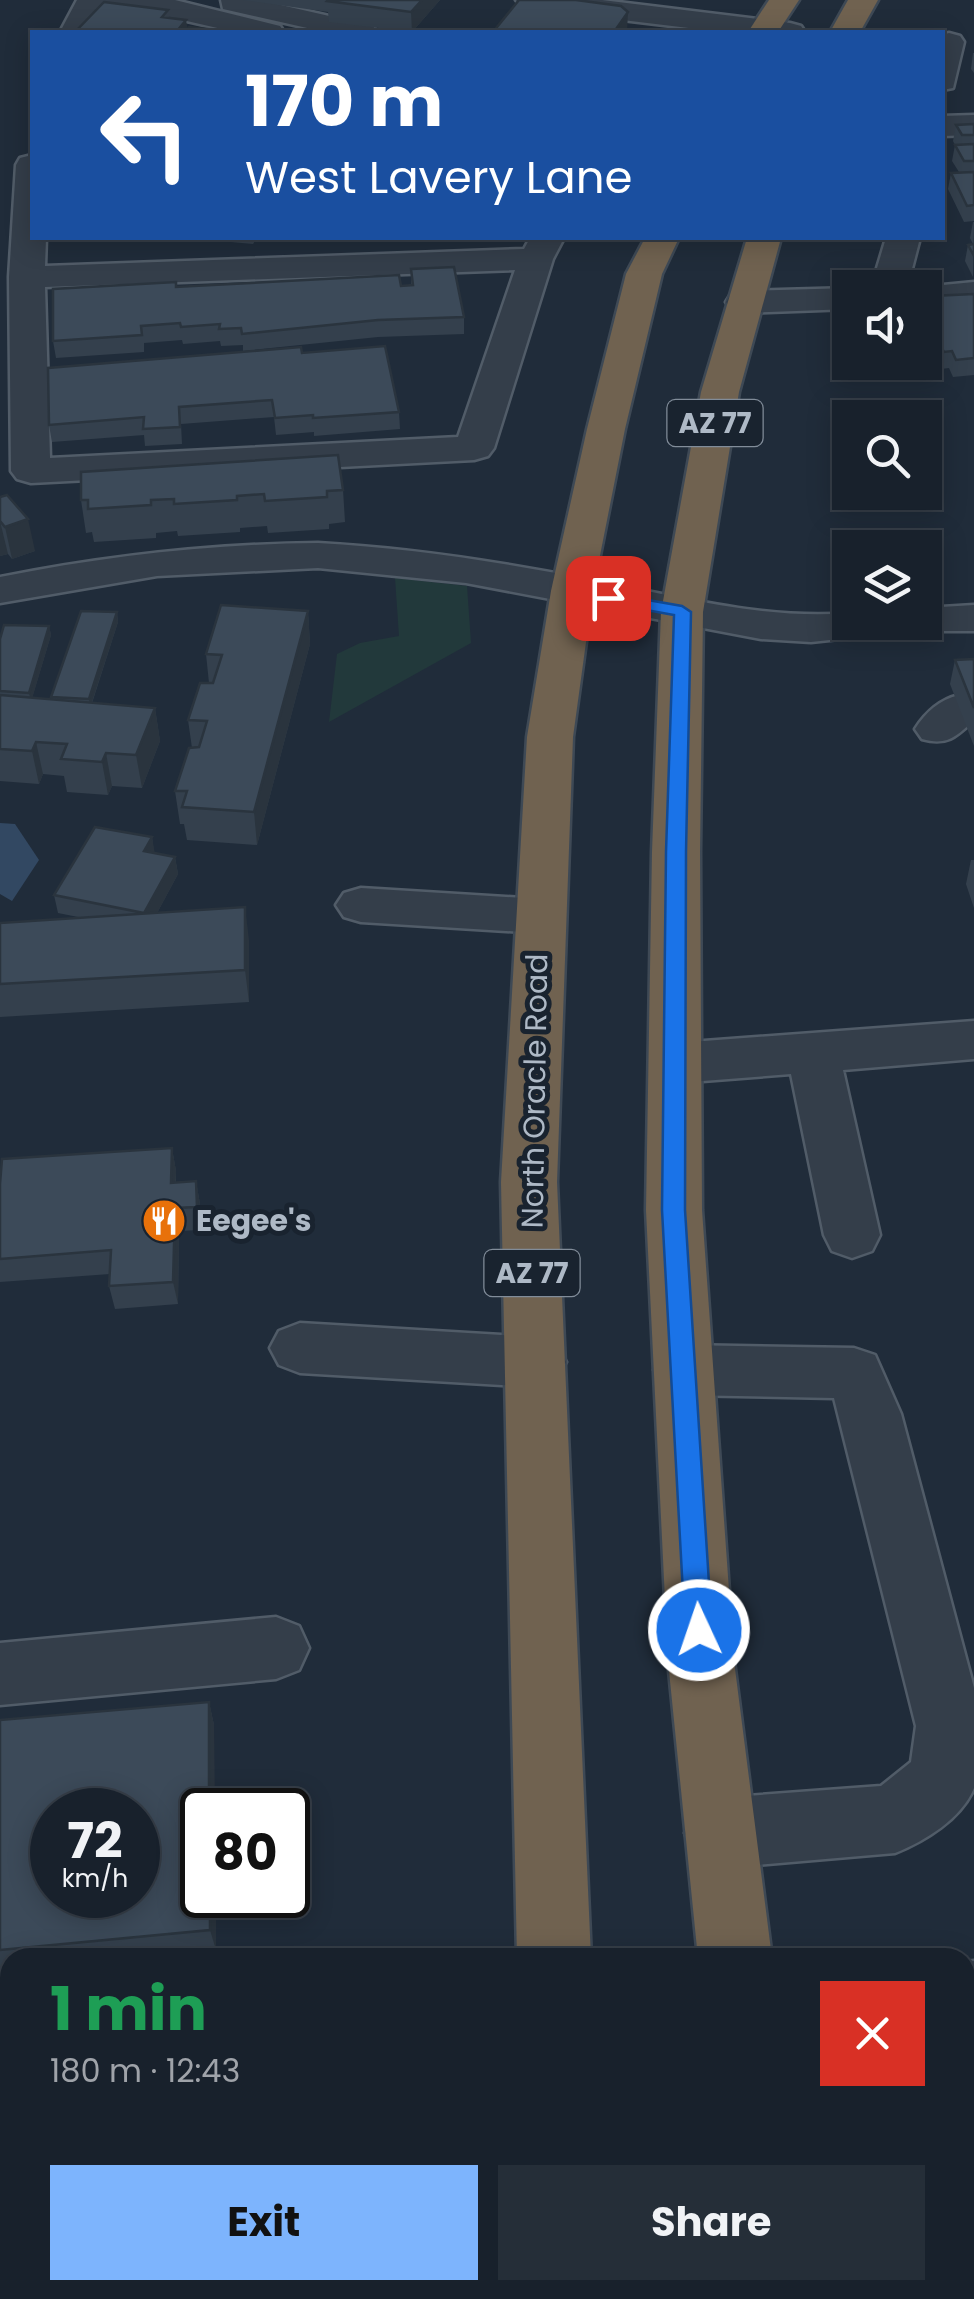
<!DOCTYPE html>
<meta charset="utf-8">
<style>
body{margin:0;font-family:Poppins,sans-serif;background:#252e38;color:#f1f3f6;height:100vh;display:flex;flex-direction:column;font-size:38px;white-space:nowrap}
*{box-sizing:border-box;margin:0}
p{font-size:32px;color:#9fa3a9}
.icon{flex:none;width:55px;height:55px;fill:none;stroke:currentColor;stroke-width:2;stroke-linecap:round;stroke-linejoin:round}
.map{position:relative;flex:1;overflow:hidden}
.panel{position:absolute;left:0px;top:1948px;width:975px;height:352px;display:flex;flex-direction:column;background:#18212c;border-radius:30px 30px 0 0;box-shadow:0 5px 25px #0003,0 0 0 2px #363e48}
.panel>*{flex:none}
.top-card{position:absolute;left:30px;top:30px;width:915px;height:210px;border-radius:0px;box-shadow:0 5px 25px #0003,0 0 0 2px #363e48;background:#1a4fa0;color:#fff;overflow:hidden}
.buttons{position:absolute;left:832px;top:270px;display:grid;gap:20px}
.buttons a{display:grid;place-items:center;width:110px;height:110px;border-radius:0px;background:#18212c;box-shadow:0 5px 25px #0003,0 0 0 2px #363e48;font-size:50px}
.speed{position:absolute;left:30px;top:1788px;display:flex;gap:20px;font-size:50px;font-weight:700;text-align:center}
.speed>*{display:grid;place-content:center;width:130px;height:130px;border-radius:50%;background:#18212c;box-shadow:0 5px 25px #0003,0 0 0 2px #363e48;line-height:1}
.speed small{font-size:25px;font-weight:400}
.speed .limit{border:5px solid #111;border-radius:15px;background:#fff;color:#111}
.pin{position:absolute;display:grid;place-items:center;width:85px;height:85px;color:#fff;margin:-42px;border-radius:20px;box-shadow:0 5px 15px #0006}
.me{position:absolute;width:110px;margin:-55px;rotate:357deg;stroke-linejoin:round;filter:drop-shadow(0 0 8px #0008)}
.turn{display:flex;align-items:center;gap:35px;height:210px;padding:0 50px;font-size:45px}
.turn .icon{width:130px;height:130px;stroke-width:2.5}
.turn b{display:block;font-size:70px;line-height:85px}
.round{display:grid;place-items:center;flex:none;width:105px;height:105px;border-radius:0px;background:#252e38}
.overview{display:flex;align-items:center;justify-content:space-between;height:170px;padding:0 50px}
h1{font-size:60px;font-weight:700;line-height:75px;color:#1e9e55}
.action{display:flex;gap:20px;margin-top:auto;padding:20px 50px}
.action a{flex:1;height:115px;border-radius:0px;background:#7db4fd;color:#111;font-size:40px;font-weight:700;line-height:115px;text-align:center}
.action a+a{background:#252e38;color:#f1f3f6}
.map>svg:first-child{display:block}
.green{fill:#22393b}
.water{fill:#324862}
.lines{fill:none;stroke-linecap:round;stroke-linejoin:round}
.minor-casing{stroke:#515c68;stroke-width:5}
.highway-casing{stroke:#3e4955;stroke-width:5}
.minor{fill:#343e4a;fill-rule:evenodd}
.highway{fill:#706250;fill-rule:evenodd}
.wall{fill:#34404d}
.shaded-wall{fill:#2a343e}
.building{fill:#3c4a59;stroke:#2a343e;stroke-width:2.5;fill-rule:evenodd}
.route{fill:#1a73e8;stroke:#114b97;stroke-width:2.5}
.labels{text-anchor:middle;stroke-width:10;stroke-linejoin:round;paint-order:stroke}
.shield{fill:#19232f;stroke:#818c99;stroke-width:2.5}
.shield-label{font-size:28px;font-weight:bold;fill:#aeb9c6}
.street-label{font-size:30px;fill:#aeb9c6;stroke:#19232f}
.poi-label{font-size:30px;font-weight:bold;fill:#aeb9c6;stroke:#19232f;text-anchor:start}
</style>
<div class="map">
<svg width="974" height="2299" viewBox="0 0 974 2299">
<rect width="100%" height="100%" fill="#202c3a"/>
<path class="green" d="M395 578 467 586 471 643 329 722 337 654 360 643 399 636Z"/>
<path class="water" d="M0 823 15 824 39 860 12 901 0 894Z"/>
<g class="lines">
<defs>
<g id="minor">
<path d="M77 0H175L280 26 284 32H235L108 3 97 13 90 32H60Z"/>
<path d="M221 0H259L373 26 377 32H325L223 9Z"/>
<path d="M516 0H602L790 23 801 26 805 32H722L531 9 521 6Z"/>
<path d="M949 33 960 36 964 42 953 88 942 90V35Z"/>
<path d="M974 115V135L942 136V116Z"/>
<path d="M32 155V238H46L45 266 524 249 530 238H564L553 259 494 448 488 456 474 460 31 483 17 479 11 471 9 277 16 165 20 158ZM515 270 458 437 50 458 45 287Z"/>
<path d="M886 238H920L907 288H871Z"/>
<path d="M974 282V304L925 306V288H912Z"/>
<path d="M851 288 850 309 744 313 731 310 726 302 731 294 744 291Z"/>
<path d="M318 543C410 548 501 562 592 580 678 596 762 620 850 613V622H925V608L974 605V631H914L811 642 761 639 466 583 318 568 157 576 0 603V577C106 556 210 544 318 543Z"/>
<path d="M959 695 974 699V720C956 737 947 746 922 739L915 729C926 712 939 700 959 695Z"/>
<path d="M361 888 539 899 557 904 564 916 557 928 539 933 361 922 344 917 336 905 344 893Z"/>
<path d="M974 1021V1059L843 1070 880 1235 872 1251 852 1258 832 1251 824 1235 791 1074 677 1083 658 1077 650 1063 658 1049 677 1043Z"/>
<path d="M300 1323 536 1337 557 1344 566 1362 557 1380 536 1387 300 1373 279 1365 270 1348 279 1331Z"/>
<path d="M684 1345 854 1348 875 1355 901 1414 974 1688V1788C961 1819 925 1841 895 1853L720 1868 695 1857 685 1833 695 1809 720 1798 881 1786 911 1762 916 1726 834 1398 684 1395 663 1388 654 1370 663 1352Z"/>
<path d="M276 1617 299 1626 309 1648 299 1670 276 1679 0 1705V1643Z"/>
<path d="M974 1961V2035L965 2036V1962Z"/>
</g>
<g id="highway">
<path d="M769 0H799L778 32H748Z"/>
<path d="M848 0H878L860 32H830Z"/>
<path d="M645 238H679L662 274 625 429 593 591 573 737 557 1182 591 1958H517L501 1182 527 737 551 591 587 429 626 274Z"/>
<path d="M747 238H781L739 392 703 612 700 852 702 1210 734 1661 772 1958H698L668 1661 646 1210 652 852 661 612 701 392Z"/>
<path d="M541 2290H621L622 2299H542Z"/>
<path d="M740 2290H820L821 2299H741Z"/>
</g>
</defs>
<use href="#minor" class="minor-casing"/>
<use href="#highway" class="highway-casing"/>
<use href="#minor" class="minor"/>
<use href="#highway" class="highway"/>
</g>
<g class="wall">
<path d="M243 0H440L412 32 329 22 328 12Z"/>
<path d="M973 53H974V73L971 69Z"/>
<path d="M974 124V221L964 222 948 189 951 173 959 172 952 161 955 145 953 141 956 125Z"/>
<path d="M973 222H974L973 277 965 261 968 245 973 244 970 238Z"/>
<path d="M186 238H257L253 244Z"/>
<path d="M411 269 464 317V334L378 337 243 351V345L221 346 220 341 183 344 182 340 144 343V352L56 358 53 341 177 287 411 285Z"/>
<path d="M974 294V375L953 377 949 368 941 369 925 336 927 318 931 317 929 313 932 296Z"/>
<path d="M302 353 399 412 400 429 314 436V432L276 435 274 417 181 424 182 444 145 446 144 435 52 442 49 425Z"/>
<path d="M343 490 345 522 329 524V529L268 533 267 526 240 528V532L178 536 177 531 156 533V538L94 542 92 532 86 533 81 500Z"/>
<path d="M0 497 35 551 12 559 8 554 0 556Z"/>
<path d="M308 611 310 644 257 845 187 840 184 824H180L175 791 192 748 188 720 209 683 206 654Z"/>
<path d="M117 612 118 622 92 703 155 708 160 741 142 788 112 786 108 795 67 792 64 776 43 774 39 784 0 781V639L49 626 51 635 32 698 51 699V697Z"/>
<path d="M974 659V746L950 684 955 660Z"/>
<path d="M152 837 154 853 175 857 178 874 157 913 249 940V1002L0 1017V923L83 918 58 913 54 895Z"/>
<path d="M971 860H974V908L966 884Z"/>
<path d="M172 1148 176 1171V1182L196 1181 200 1204 201 1230 179 1231 178 1304 115 1309 109 1286 110 1274 0 1282V1184Z"/>
<path d="M209 1702 214 1725 202 1895H216V1950L132 1958H10V1969L0 1970V1720Z"/>
</g>
<g class="shaded-wall">
<path d="M422 0H440L412 32 411 12Z"/>
<path d="M628 12 627 32H614Z"/>
<path d="M186 20 188 32 177 31Z"/>
<path d="M28 519 35 551 12 559 5 527Z"/>
<path d="M0 521 8 554 0 556Z"/>
<path d="M308 611 310 644 257 845 254 812Z"/>
<path d="M117 612 118 622 90 708 89 699Z"/>
<path d="M49 626 51 635 31 702 29 693Z"/>
<path d="M155 708 160 741 142 788 136 755Z"/>
<path d="M36 742 43 774 39 784 32 751Z"/>
<path d="M106 753 112 786 108 795 102 762Z"/>
<path d="M152 837 155 855 144 851Z"/>
<path d="M175 857 178 874 148 930 144 913Z"/>
<path d="M245 907 249 940V1002L245 970Z"/>
<path d="M172 1148 176 1171 175 1206 171 1183Z"/>
<path d="M196 1181 200 1204 201 1230 197 1207Z"/>
<path d="M175 1208 179 1231 178 1304 173 1282Z"/>
<path d="M209 1702 214 1725 215 1810H209Z"/>
<path d="M210 1895H216V1950L210 1930Z"/>
</g>
<g class="building">
<path d="M328 0H422L411 12 327 1Z"/>
<path d="M519 0H576L621 6 628 12 614 32H493Z"/>
<path d="M104 2 168 10 162 17 186 20 177 31 184 32 189 27 234 32H75Z"/>
<path d="M974 124V135H962L956 125Z"/>
<path d="M974 144V161H964L955 145Z"/>
<path d="M974 172V205L967 206 951 173Z"/>
<path d="M974 244V256L968 245Z"/>
<path d="M454 267 464 317 378 320 242 334 241 328 219 329 220 324 181 327 180 323 141 326 142 335 53 341V289L176 282V287L399 275 401 286 413 285 411 269Z"/>
<path d="M974 294V358L956 360 952 351 944 352 927 318 942 317 932 296Z"/>
<path d="M385 346 399 412 313 418V415L275 418 272 400 179 407 180 427 143 429 144 417 49 425 48 368 301 347 302 353Z"/>
<path d="M338 455 343 490 327 491V497L265 501 264 494 237 496V500L174 504V499L151 500V505L88 509V500H81V472Z"/>
<path d="M7 495 28 519 5 527 0 521V497Z"/>
<path d="M221 605 308 611 254 812 182 807 187 791H175L189 748 199 747 207 721 188 720 200 683H213L222 655 206 654Z"/>
<path d="M81 611 117 612 89 699 51 697Z"/>
<path d="M4 625 49 626 29 693 0 691V639Z"/>
<path d="M974 659V708L955 660Z"/>
<path d="M0 695 155 708 136 755 106 753 102 762 61 759 67 744 36 742 32 751 0 749Z"/>
<path d="M95 827 152 837 144 851 175 857 144 913 54 895Z"/>
<path d="M245 907V970L0 984V923Z"/>
<path d="M172 1148 171 1183 196 1181 197 1207 175 1208 173 1282 109 1286 111 1250 0 1259V1184L2 1159Z"/>
<path d="M209 1702V1810H202V1895H210V1930L0 1950V1720ZM52 1810H138V1895H52Z"/>
</g>
<path class="route" d="M608 593 682 606 691 612 686 852 685 1210 712 1630 708 1639 699 1642 689 1639 685 1630 662 1210 666 852 674 615 602 602V594Z"/>
<defs>
<symbol id="restaurant-disc" viewBox="-11 -11 22 22"><circle r="9.5" fill="#e8710a" stroke="#19232f"/><path d="M-5-6h1v4h1v-4h1v4h1v-4h1v5L-1.5 .5V6h-2V.5L-5-1ZM5-6V6H3V1.5H1.5Q1.5-4 5-6Z" fill="#fff"/></symbol>
</defs>
<g fill-rule="evenodd">
<use href="#restaurant-disc" x="139" y="1196" width="50" height="50"/>
</g>
<g class="labels">
<g class="shield">
<rect x="667.5" y="400" width="95" height="46" rx="8"/>
<rect x="484.5" y="1250" width="95" height="46" rx="8"/>
</g>
<g class="shield-label">
<text x="715" y="433">AZ 77</text>
<text x="532" y="1283">AZ 77</text>
</g>
<g class="street-label">
<text transform="translate(535 1091) rotate(-89)" y="10">North Oracle Road</text>
</g>
<g class="poi-label">
<text x="196" y="1231">Eegee's</text>
</g>
</g>
</svg>
<div class="buttons">
<a><svg class="icon" aria-label="sound" viewBox="0 0 24 24"><path d="M4 9h4l5-4v14l-5-4H4zM17 9q2 3 0 6"/></svg></a>
<a><svg class="icon" aria-label="search" viewBox="0 0 24 24"><circle cx="10" cy="10" r="6"/><path d="M15 15l6 6"/></svg></a>
<a><svg class="icon" aria-label="layers" viewBox="0 0 24 24"><path d="M12 4l9 5-9 5-9-5zM3 14l9 5 9-5"/></svg></a>
</div>
<div class="speed"><div>72<small>km/h</small></div><div class="limit">80</div></div>
<div class="pin" style="left:608px;top:598px;background:#d93025"><svg class="icon" aria-label="arrive" viewBox="0 0 24 24"><path d="M6 21V4h12l-3 4 3 4H6"/></svg></div>
<svg class="me" style="left:699px;top:1630px" viewBox="-20 -20 40 40"><circle r="17" fill="#1a73e8" stroke="#fff" stroke-width="3"/><path d="M0-11L8 9 0 5-8 9z" fill="#fff"/></svg>
<div class="top-card">
<div class="turn"><svg class="icon" aria-label="left" viewBox="0 0 24 24"><path d="M17 20v-9H6M10 6l-5 5 5 5"/></svg><div><b>170 m</b>West Lavery Lane</div></div>
</div>
<section class="panel">
<div class="overview"><div><h1>1 min</h1><p>180 m · 12:43</p></div><a class="round" style="background:#d93025;color:#fff"><svg class="icon" aria-label="close" viewBox="0 0 24 24"><path d="M6 6l12 12M18 6L6 18"/></svg></a></div>
<div class="action"><a>Exit</a><a>Share</a></div>
</section>
</div>
